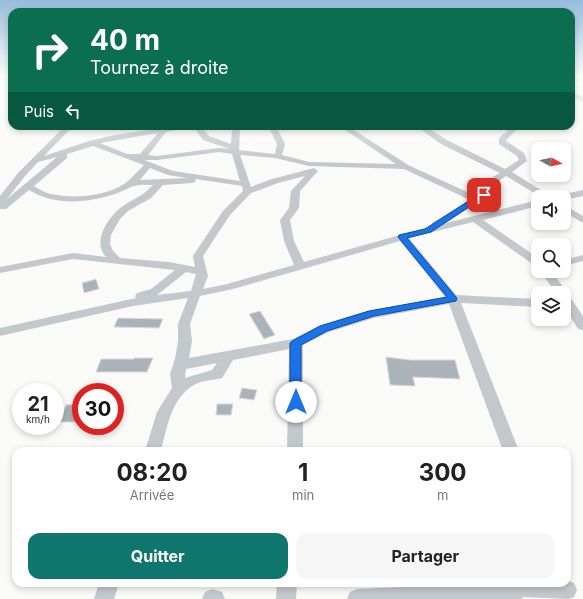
<!DOCTYPE html>
<html lang="fr">
<meta charset="utf-8">
<style>
body{margin:0;font-family:Inter,sans-serif;background:#f6f6f6;color:#222;height:100vh;display:flex;flex-direction:column;font-size:15px;white-space:nowrap}
*{box-sizing:border-box;margin:0}
p{font-size:13px;color:#767676}
.icon{flex:none;width:22px;height:22px;fill:none;stroke:currentColor;stroke-width:2;stroke-linecap:round;stroke-linejoin:round}
.map{position:relative;flex:1;overflow:hidden}
.sheet{position:absolute;left:12px;top:447px;width:559px;height:140px;display:flex;flex-direction:column;background:#fff;border-radius:12px;box-shadow:0 2px 6px #0003}
.sheet>*{flex:none}
.banner{position:absolute;left:8px;top:8px;width:567px;height:122px;border-radius:12px;box-shadow:0 2px 6px #0003;background:#0b6e4f;color:#fff;overflow:hidden}
.needle{width:26px;rotate:98deg}
.buttons{position:absolute;left:531px;top:142px;display:grid;gap:8px}
.buttons a{display:grid;place-items:center;width:40px;height:40px;border-radius:8px;background:#fff;box-shadow:0 2px 6px #0003;font-size:20px}
.speed{position:absolute;left:12px;top:383px;display:flex;gap:8px;font-size:20px;font-weight:700;text-align:center}
.speed>*{display:grid;place-content:center;width:52px;height:52px;border-radius:50%;background:#fff;box-shadow:0 2px 6px #0003;line-height:1}
.speed small{font-size:10px;font-weight:400}
.speed .limit{border:6px solid #d22;background:#fff;color:#111}
.pin{position:absolute;display:grid;place-items:center;width:34px;height:34px;color:#fff;margin:-17px;border-radius:8px;box-shadow:0 2px 6px #0006}
.me{position:absolute;width:44px;margin:-22px;rotate:0deg;stroke-linejoin:round;filter:drop-shadow(0 0 3px #0008)}
.turn{display:flex;align-items:center;gap:14px;height:84px;padding:0 16px;font-size:18px}
.turn .icon{width:52px;height:52px;stroke-width:2.5}
.turn b{display:block;font-size:28px;line-height:34px}
.then{display:flex;align-items:center;height:38px;padding:0 16px;background:#0003;gap:8px;font-size:15px}
.eta{display:flex;justify-content:space-evenly;align-items:center;height:68px;text-align:center}
.eta b{font-size:24px;font-weight:700;line-height:28px}
.action{display:flex;gap:8px;margin-top:auto;padding:8px 16px}
.action a{flex:1;height:46px;border-radius:12px;background:#0f766e;color:#fff;font-size:16px;font-weight:700;line-height:46px;text-align:center}
.action a+a{background:#f6f6f6;color:#222}
.map>svg:first-child{display:block}
.building{fill:#aab3b9;stroke:#dcdcda}
.lines{fill:none;stroke-linecap:round;stroke-linejoin:round}
.minor{fill:#c3c8cc;fill-rule:evenodd}
.route{fill:#1a73e8;stroke:#114b97}
</style>
<div class="map">
<svg width="583" height="599" viewBox="0 0 583 599">
<rect width="100%" height="100%" fill="#fafaf8"/>
<g class="building">
<path d="M96 279 99 289 84 293 82 283Z"/>
<path d="M260 311 275 335 264 339 249 314Z"/>
<path d="M118 318 163 319 159 328 114 327Z"/>
<path d="M386 357 410 360H455L460 379 413 377 415 386 390 385Z"/>
<path d="M134 358H153L147 372H96L101 359H134Z"/>
<path d="M242 388 257 390 254 400 239 398Z"/>
<path d="M81 404 77 422H59L66 405Z"/>
<path d="M217 404H233L231 415H216Z"/>
</g>
<g class="lines">
<g class="minor">
<path d="M571 77 583 78V82L571 81Z"/>
<path d="M571 92 583 97V102L571 96Z"/>
<path d="M65 126H73L44 156 89 141 115 135 175 126H193L189 128 166 132 148 155 157 156 219 148 230 149 203 140 193 126H201L209 136 231 144 232 129 235 126H243L240 129 239 150 275 154 277 144 268 126H276L285 144 282 155 309 162 396 164 339 126H348L408 165 476 196 487 188 493 177 500 173 441 144 416 126H425L447 140 505 169 519 160 517 156 499 144V138L513 126H521L507 139 506 141 524 153 527 161 512 172 552 197H541L506 176 500 180 494 192 446 223 538 200V206L483 220 538 258V266L534 265 473 222 409 238 456 295 538 299V307L461 303 519 451H503L449 304 374 318 329 332 303 345V451H287L289 349 233 360 222 378C214 380 205 380 198 383 172 394 167 427 161 451H145L157 412 172 388 170 374 175 359 178 341V324L188 298 133 306 0 336V328L136 298 135 296 137 293 151 289 175 270 73 259 0 273V267L73 253 106 257C92 242 107 219 120 208 132 199 142 197 153 185 147 185 140 184 135 186 128 187 122 192 115 194 87 203 55 206 29 190L6 209H0V196L19 172ZM158 133 140 154H127L100 143ZM93 146 144 165C137 172 131 179 124 184 104 197 72 199 51 194 45 193 39 189 34 186L67 158V154ZM219 152 232 154 240 181 173 171 144 160H157ZM240 155 275 158 309 166 404 169 470 200 432 223V226L304 262 294 241 290 220 299 208 300 191 318 171 314 168 272 179 251 187ZM57 157 7 199 25 176 38 162ZM150 168 168 175 187 178 140 180ZM305 176 291 191 289 208 280 220 284 241 294 265 227 284 203 289 208 276 203 256 230 215 251 193 278 183ZM196 179 242 186 243 191 223 211 193 256 195 267 169 262 120 258 113 251 110 244 111 235 120 219 128 211 151 198 163 185 192 183 195 182ZM400 241 445 297 368 311 319 326 293 339 189 358 192 341 190 324 200 296 233 289ZM186 272 196 274 191 291 157 295ZM217 363 212 370 185 378 186 369Z"/>
<path d="M583 190V196L564 200V197H558L560 195Z"/>
<path d="M564 205 583 216V223L564 212Z"/>
<path d="M583 255V261L564 266V260Z"/>
<path d="M540 271H552L583 316V330L578 329 564 306V293H556Z"/>
<path d="M567 580 574 583 577 590 574 597 569 599 522 597 523 599H347L350 592 357 589 449 585 448 583H567Z"/>
<path d="M99 583H119L114 599H94Z"/>
<path d="M277 583H297L296 599H276Z"/>
<path d="M212 589 222 592 225 599H202L205 592Z"/>
</g>
</g>
<linearGradient id="sky" x2="0" y2="1"><stop stop-color="#96bcdc"/><stop offset="0.48" stop-color="#fdfdfc"/><stop offset="1" stop-color="#fdfdfc" stop-opacity="0"/></linearGradient>
<rect width="583" height="161" fill="url(#sky)"/>
<path class="route" d="M481 193 487 195 431 232 407 238 456 297 457 299 456 301 374 316 327 331 301 345V402L300 405 296 406 292 405 290 402V343L292 341 320 326 369 311 447 297 398 237 399 235 425 229Z"/>
</svg>
<div class="buttons">
<a><svg class="needle" viewBox="-14 -14 28 28"><path d="M0-13l5 13h-10z" fill="#e53935"/><path d="M0 13l5-13h-10z" fill="#767676"/></svg></a>
<a><svg class="icon" aria-label="sound" viewBox="0 0 24 24"><path d="M4 9h4l5-4v14l-5-4H4zM17 9q2 3 0 6"/></svg></a>
<a><svg class="icon" aria-label="search" viewBox="0 0 24 24"><circle cx="10" cy="10" r="6"/><path d="M15 15l6 6"/></svg></a>
<a><svg class="icon" aria-label="layers" viewBox="0 0 24 24"><path d="M12 4l9 5-9 5-9-5zM3 14l9 5 9-5"/></svg></a>
</div>
<div class="speed"><div>21<small>km/h</small></div><div class="limit">30</div></div>
<div class="pin" style="left:484px;top:195px;background:#d93025"><svg class="icon" aria-label="arrive" viewBox="0 0 24 24"><path d="M6 21V4h12l-3 4 3 4H6"/></svg></div>
<svg class="me" style="left:296px;top:402px" viewBox="-20 -20 40 40"><circle r="19" fill="#fff"/><path d="M0-13L10 11 0 6-10 11z" fill="#1a73e8"/></svg>
<div class="banner">
<div class="turn"><svg class="icon" aria-label="right" viewBox="0 0 24 24"><path d="M7 20v-9h11M14 6l5 5-5 5"/></svg><div><b>40 m</b>Tournez à droite</div></div>
<div class="then">Puis<svg class="icon" aria-label="left" viewBox="0 0 24 24"><path d="M17 20v-9H6M10 6l-5 5 5 5"/></svg></div>
</div>
<section class="sheet">
<div class="eta">
<div><b>08:20</b><p>Arrivée</p></div>
<div><b>1</b><p>min</p></div>
<div><b>300</b><p>m</p></div>
</div>
<div class="action"><a>Quitter</a><a>Partager</a></div>
</section>
</div>
